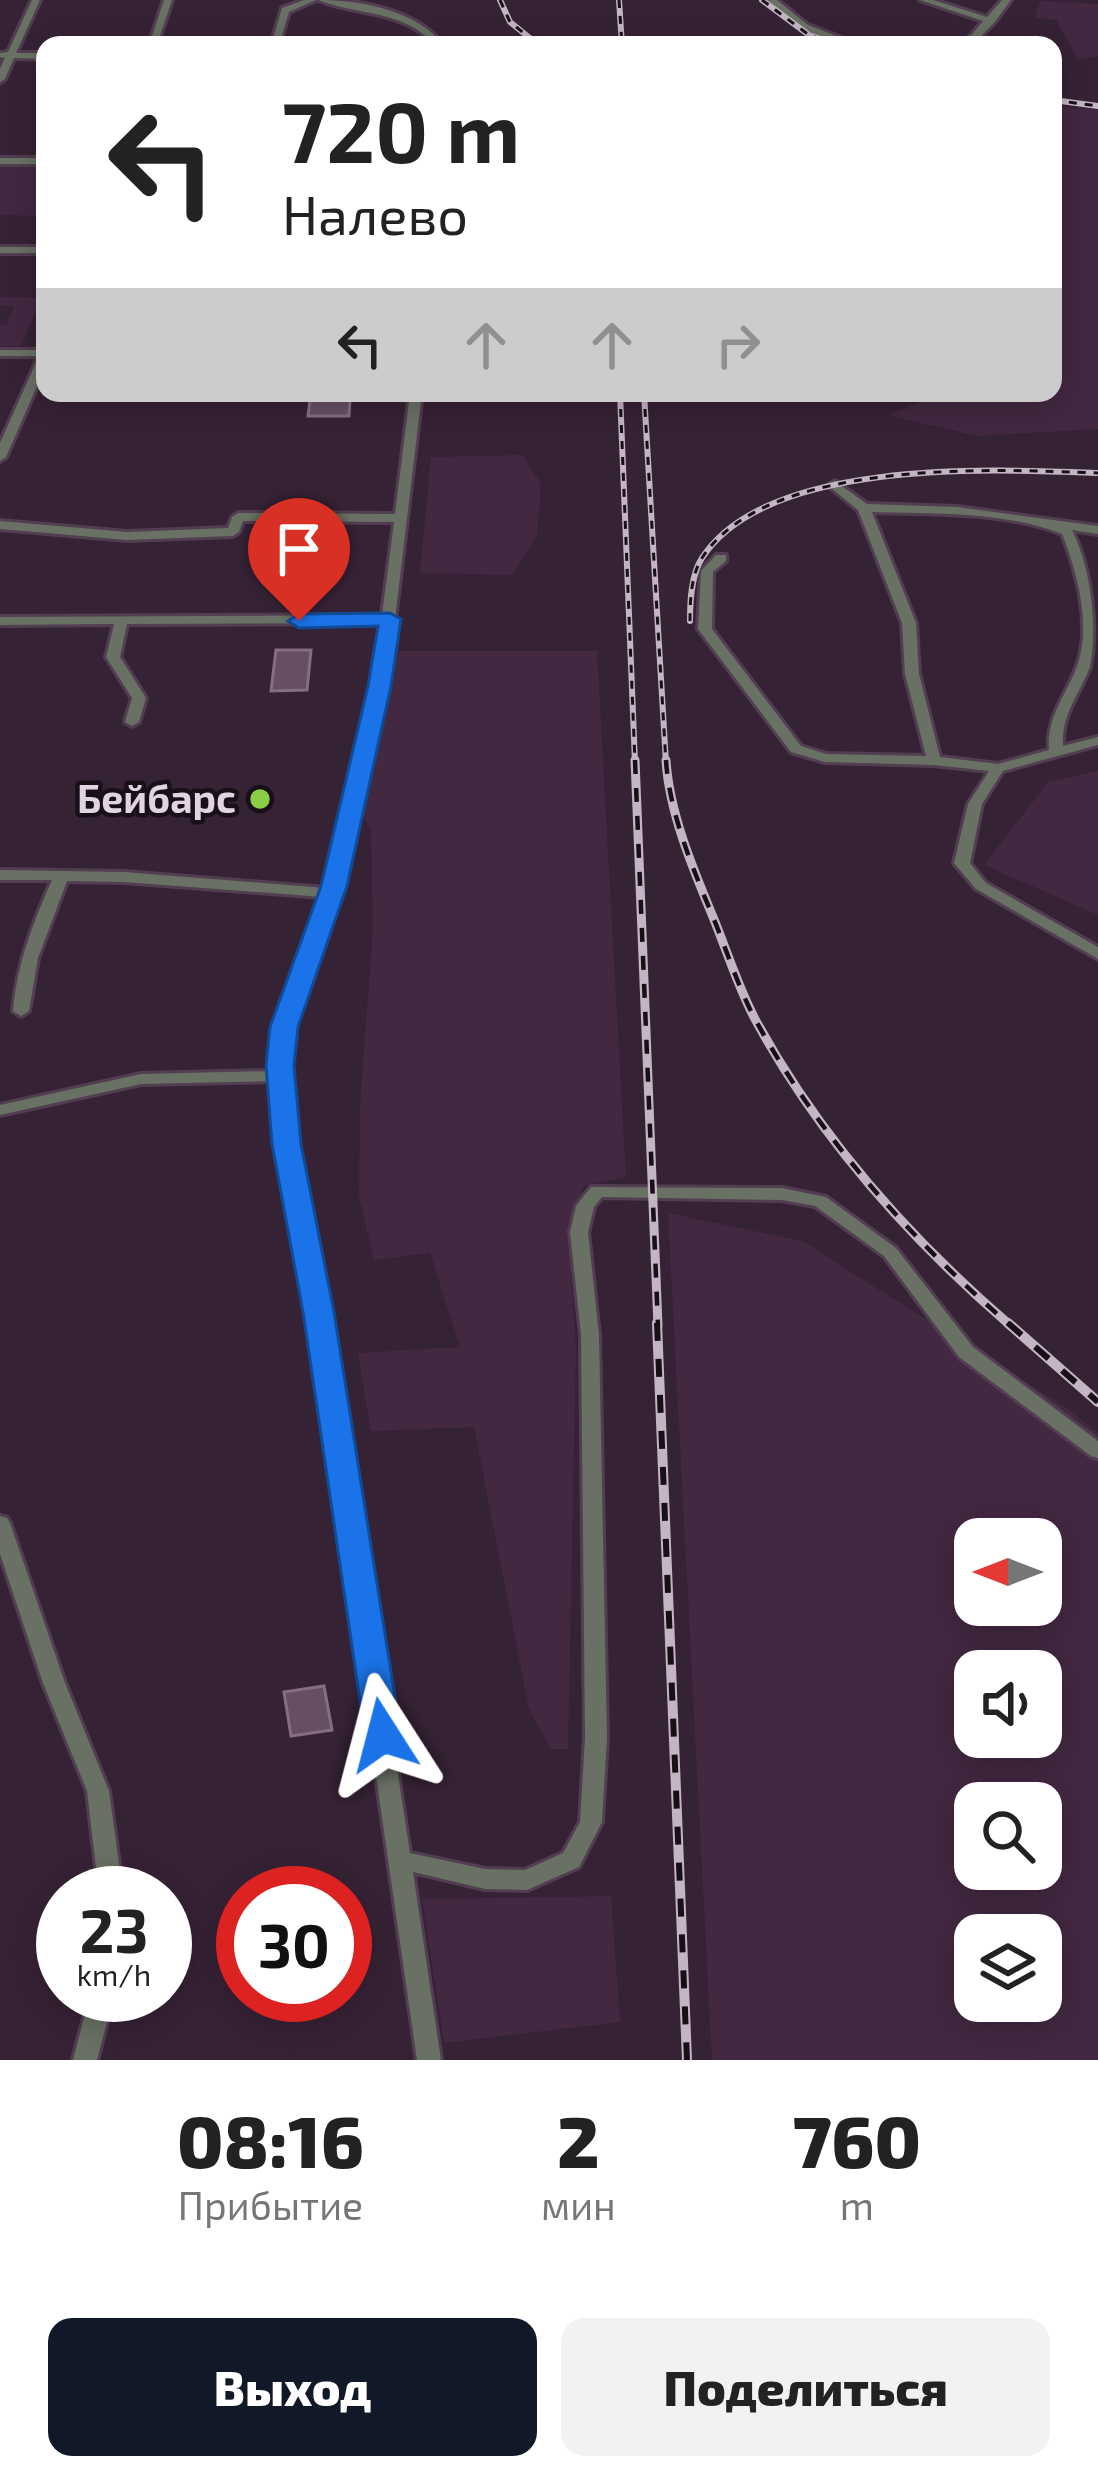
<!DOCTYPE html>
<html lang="ru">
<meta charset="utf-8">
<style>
body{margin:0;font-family:"Exo 2",sans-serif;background:#f2f2f2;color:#222;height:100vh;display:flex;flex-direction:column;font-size:45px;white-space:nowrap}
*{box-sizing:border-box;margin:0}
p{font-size:39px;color:#767676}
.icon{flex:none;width:66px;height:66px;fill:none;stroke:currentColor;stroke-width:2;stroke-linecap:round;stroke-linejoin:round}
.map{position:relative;height:2060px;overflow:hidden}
.sheet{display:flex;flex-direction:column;background:#fff;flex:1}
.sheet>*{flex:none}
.hud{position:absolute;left:36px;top:36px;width:1026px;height:366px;border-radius:24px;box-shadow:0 6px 30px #0003;background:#fff;color:#222;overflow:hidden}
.needle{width:78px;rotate:270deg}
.fabs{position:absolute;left:954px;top:1518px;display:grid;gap:24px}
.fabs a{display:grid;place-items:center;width:108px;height:108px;border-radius:24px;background:#fff;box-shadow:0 6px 30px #0003;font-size:60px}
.speed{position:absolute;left:36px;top:1866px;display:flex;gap:24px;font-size:60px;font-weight:700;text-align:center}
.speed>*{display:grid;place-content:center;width:156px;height:156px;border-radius:50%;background:#fff;box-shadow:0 6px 30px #0003;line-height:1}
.speed small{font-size:30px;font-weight:400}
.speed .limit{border:18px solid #d22;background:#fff;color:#111}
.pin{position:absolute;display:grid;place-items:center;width:102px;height:102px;color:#fff;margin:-123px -51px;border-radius:50% 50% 50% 0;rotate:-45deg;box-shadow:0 0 12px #0007}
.pin .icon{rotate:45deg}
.me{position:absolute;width:132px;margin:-66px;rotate:351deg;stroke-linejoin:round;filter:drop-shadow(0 0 9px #0008)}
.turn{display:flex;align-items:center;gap:42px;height:252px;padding:0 48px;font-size:54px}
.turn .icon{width:156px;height:156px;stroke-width:2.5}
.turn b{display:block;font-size:84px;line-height:102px}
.lanes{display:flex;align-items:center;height:114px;padding:0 48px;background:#0003;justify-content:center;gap:60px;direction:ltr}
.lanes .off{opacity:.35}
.eta{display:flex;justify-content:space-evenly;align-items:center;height:204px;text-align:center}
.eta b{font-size:72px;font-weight:800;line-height:84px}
.action{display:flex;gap:24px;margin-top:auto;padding:24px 48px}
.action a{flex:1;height:138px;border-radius:24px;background:#111827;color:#fff;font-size:48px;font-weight:800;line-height:138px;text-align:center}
.action a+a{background:#f2f2f2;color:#222}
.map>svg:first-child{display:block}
.built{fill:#422841;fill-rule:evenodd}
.building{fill:#664f65;stroke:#856d84;stroke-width:3}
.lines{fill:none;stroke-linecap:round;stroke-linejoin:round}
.street-casing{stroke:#513e50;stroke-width:6}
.street{fill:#697064;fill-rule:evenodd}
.rail-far2-casing{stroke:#c4b5c3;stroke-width:6}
.rail-far1-casing{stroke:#c4b5c3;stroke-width:9}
.rail-casing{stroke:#c4b5c3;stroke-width:10}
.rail-far2{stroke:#180f18;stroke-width:3;stroke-dasharray:8;stroke-linecap:butt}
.rail-far1{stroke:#180f18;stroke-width:4.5;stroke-dasharray:14;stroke-linecap:butt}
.rail{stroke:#180f18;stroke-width:6;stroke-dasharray:18;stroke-linecap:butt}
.route{fill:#1a73e8;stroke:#114b97;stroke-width:3}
.poi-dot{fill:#8bce46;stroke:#180f18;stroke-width:4.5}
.labels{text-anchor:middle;stroke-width:9;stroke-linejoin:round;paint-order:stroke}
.poi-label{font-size:39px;font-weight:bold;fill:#e1d3e0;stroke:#180f18;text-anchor:end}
</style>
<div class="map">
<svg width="1098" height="2060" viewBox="0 0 1098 2060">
<rect width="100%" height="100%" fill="#362235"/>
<g class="built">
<path d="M1040 1 1098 4V56L1078 59 1056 20 1035 18Z"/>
<path d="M1053 106 1098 110V429L977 436 888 415 934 397 930 393H1053Z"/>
<path d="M0 166H45V216L0 215Z"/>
<path d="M0 297 41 298 21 346H0V325H6L14 306 0 305Z"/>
<path d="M522 455 541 483 537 535 512 575 420 573 431 457Z"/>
<path d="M385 651H597L626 1177 584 1186 568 1225 576 1348 568 1749H551L529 1709 474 1427 371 1431 358 1353 460 1347 430 1253 374 1260 359 1196 360 1105 373 929 371 830 362 814 380 737Z"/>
<path d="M1098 771V915L984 865 1048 782Z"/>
<path d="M668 1213 802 1241 1070 1410 1098 1433V2060H712ZM975 1539H1041V1605H975ZM975 1671H1041V1737H975ZM975 1803H1041V1869H975ZM975 1935H1041V2001H975Z"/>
<path d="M611 1896 620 2022 444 2043 422 1899Z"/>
</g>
<g class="building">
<path d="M310 400H350L349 416H308Z"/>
<path d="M276 650H311L307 690 271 691Z"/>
<path d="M324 1686 332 1730 291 1736 284 1692Z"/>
</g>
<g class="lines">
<defs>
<g id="street">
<path d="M32 0H40L16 53H45V59L14 58 5 79 0 82V69L5 58 0 57V53L8 52Z"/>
<path d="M164 0H172L157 45H149Z"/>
<path d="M304 0H316L289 12 279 45H271L282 8Z"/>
<path d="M318 0C362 0 415 10 444 45H435C403 9 358 16 318 0Z"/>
<path d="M768 0H777L808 25 860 45C824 45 793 24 768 0Z"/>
<path d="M920 0H933L987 17 1002 0H1011L994 23 972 45H963L983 21Z"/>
<rect x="0" y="158" width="45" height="6"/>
<rect x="0" y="247" width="45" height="6"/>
<path d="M0 350H45V368L6 457 0 461V443L39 356H0Z"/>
<path d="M410 393H422L387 686 342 886 292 1027 288 1066 296 1144 327 1312 410 1853 485 1869 525 1870 563 1853 580 1822 585 1738 581 1335 570 1232 576 1206 591 1187 782 1188 826 1197 896 1248 973 1347 1098 1441V1458L1091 1456 959 1357 884 1256 815 1206 782 1200 602 1197 594 1207 588 1232 599 1335 607 1738 602 1822 579 1867 527 1890 485 1889 413 1872 441 2060H417L309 1312 278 1144 273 1081 141 1084 0 1115V1105L141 1074 272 1071 276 1027 322 897 124 882 67 881 38 958 29 1011 21 1016 13 1011C17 964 33 923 52 880H0V870L124 872 326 888 373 686 381 623 127 624 120 657 146 698 139 722 132 726 125 722 132 698 106 657 114 624 0 625V617L382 615 394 522 243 521 239 532 233 536 127 540 0 529V521L127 532 228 528 232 517 238 513 395 514Z"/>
<path d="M835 481 867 504 957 507 1098 526V534L1072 530C1091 568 1098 626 1090 667 1079 695 1061 715 1063 746L1098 737V745L1003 771 982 804 970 863 986 883 1098 947V959L976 889 954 863 968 804 989 771 934 765 825 762 791 752 698 629 701 571 716 555H726V561L713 572 712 629 801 746 826 754 926 756 905 674 902 623 858 510 831 488 829 485ZM872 512C934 514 1004 511 1062 534 1077 571 1091 624 1078 663 1068 694 1046 715 1049 750L998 764 940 757 919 674 916 623Z"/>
<path d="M0 1516 7 1518 10 1523 65 1683 109 1791 123 1893H99L87 1791 43 1683 0 1554Z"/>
<path d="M90 1995H114L97 2060H73Z"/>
</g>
</defs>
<use href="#street" class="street-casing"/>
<use href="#street" class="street"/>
<defs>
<g id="rail-far2">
<path d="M500 0 510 22 536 43"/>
<path d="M619 0 622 45"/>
<path d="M762 0 809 35 838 45"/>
<path d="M1053 100 1098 106"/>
<path d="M620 393 635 763"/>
<path d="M644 393 666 763"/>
<path d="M690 621C690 601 691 575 702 558 767 458 993 469 1098 473"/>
</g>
<g id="rail-far1">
<path d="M635 760 658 1326"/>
<path d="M666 760C669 812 693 869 713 917 727 951 738 987 755 1019 819 1137 910 1239 1011 1326"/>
</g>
<g id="rail">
<path d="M657 1323 687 2060"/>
<path d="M1008 1323 1098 1402"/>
</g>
</defs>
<use href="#rail-far2" class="rail-far2-casing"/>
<use href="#rail-far1" class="rail-far1-casing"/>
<use href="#rail" class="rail-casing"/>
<use href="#rail-far2" class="rail-far2"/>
<use href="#rail-far1" class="rail-far1"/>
<use href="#rail" class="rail"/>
</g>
<path class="route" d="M390 613 401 619 391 686 347 886 298 1027 294 1066 301 1144 334 1312 401 1735 396 1745 383 1749 370 1745 365 1735 303 1312 272 1144 266 1066 270 1027 321 886 368 686 378 626 299 628 288 621 299 614Z"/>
<circle class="poi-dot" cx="260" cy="799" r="12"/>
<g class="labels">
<g class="poi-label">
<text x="236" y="813">Бейбарс</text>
</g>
</g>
</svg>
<div class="fabs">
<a><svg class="needle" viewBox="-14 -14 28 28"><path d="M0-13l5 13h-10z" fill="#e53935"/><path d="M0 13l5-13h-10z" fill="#767676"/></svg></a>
<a><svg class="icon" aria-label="sound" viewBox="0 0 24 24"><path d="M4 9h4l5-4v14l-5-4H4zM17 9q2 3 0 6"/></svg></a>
<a><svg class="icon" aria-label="search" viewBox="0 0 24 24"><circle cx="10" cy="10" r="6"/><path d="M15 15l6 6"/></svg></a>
<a><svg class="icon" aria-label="layers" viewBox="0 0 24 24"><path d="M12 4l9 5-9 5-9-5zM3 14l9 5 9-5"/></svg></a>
</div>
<div class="speed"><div>23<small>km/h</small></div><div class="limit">30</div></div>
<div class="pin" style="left:299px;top:621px;background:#d93025"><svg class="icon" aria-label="arrive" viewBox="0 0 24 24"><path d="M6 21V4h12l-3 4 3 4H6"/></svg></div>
<svg class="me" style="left:383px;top:1735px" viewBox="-20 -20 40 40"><path d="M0-17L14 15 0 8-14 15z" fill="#1a73e8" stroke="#fff" stroke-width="4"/></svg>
<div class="hud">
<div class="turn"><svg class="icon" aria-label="left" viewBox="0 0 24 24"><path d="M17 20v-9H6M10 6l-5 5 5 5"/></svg><div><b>720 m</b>Налево</div></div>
<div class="lanes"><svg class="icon" aria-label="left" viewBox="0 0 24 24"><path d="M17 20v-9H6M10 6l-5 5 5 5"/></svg><svg class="icon off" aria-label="ahead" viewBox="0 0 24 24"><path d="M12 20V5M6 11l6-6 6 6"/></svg><svg class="icon off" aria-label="ahead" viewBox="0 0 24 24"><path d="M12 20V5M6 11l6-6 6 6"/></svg><svg class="icon off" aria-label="right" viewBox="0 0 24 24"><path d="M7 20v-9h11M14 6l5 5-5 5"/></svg></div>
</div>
</div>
<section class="sheet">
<div class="eta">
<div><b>08:16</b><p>Прибытие</p></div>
<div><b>2</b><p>мин</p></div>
<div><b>760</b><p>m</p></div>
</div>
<div class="action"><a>Выход</a><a>Поделиться</a></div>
</section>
